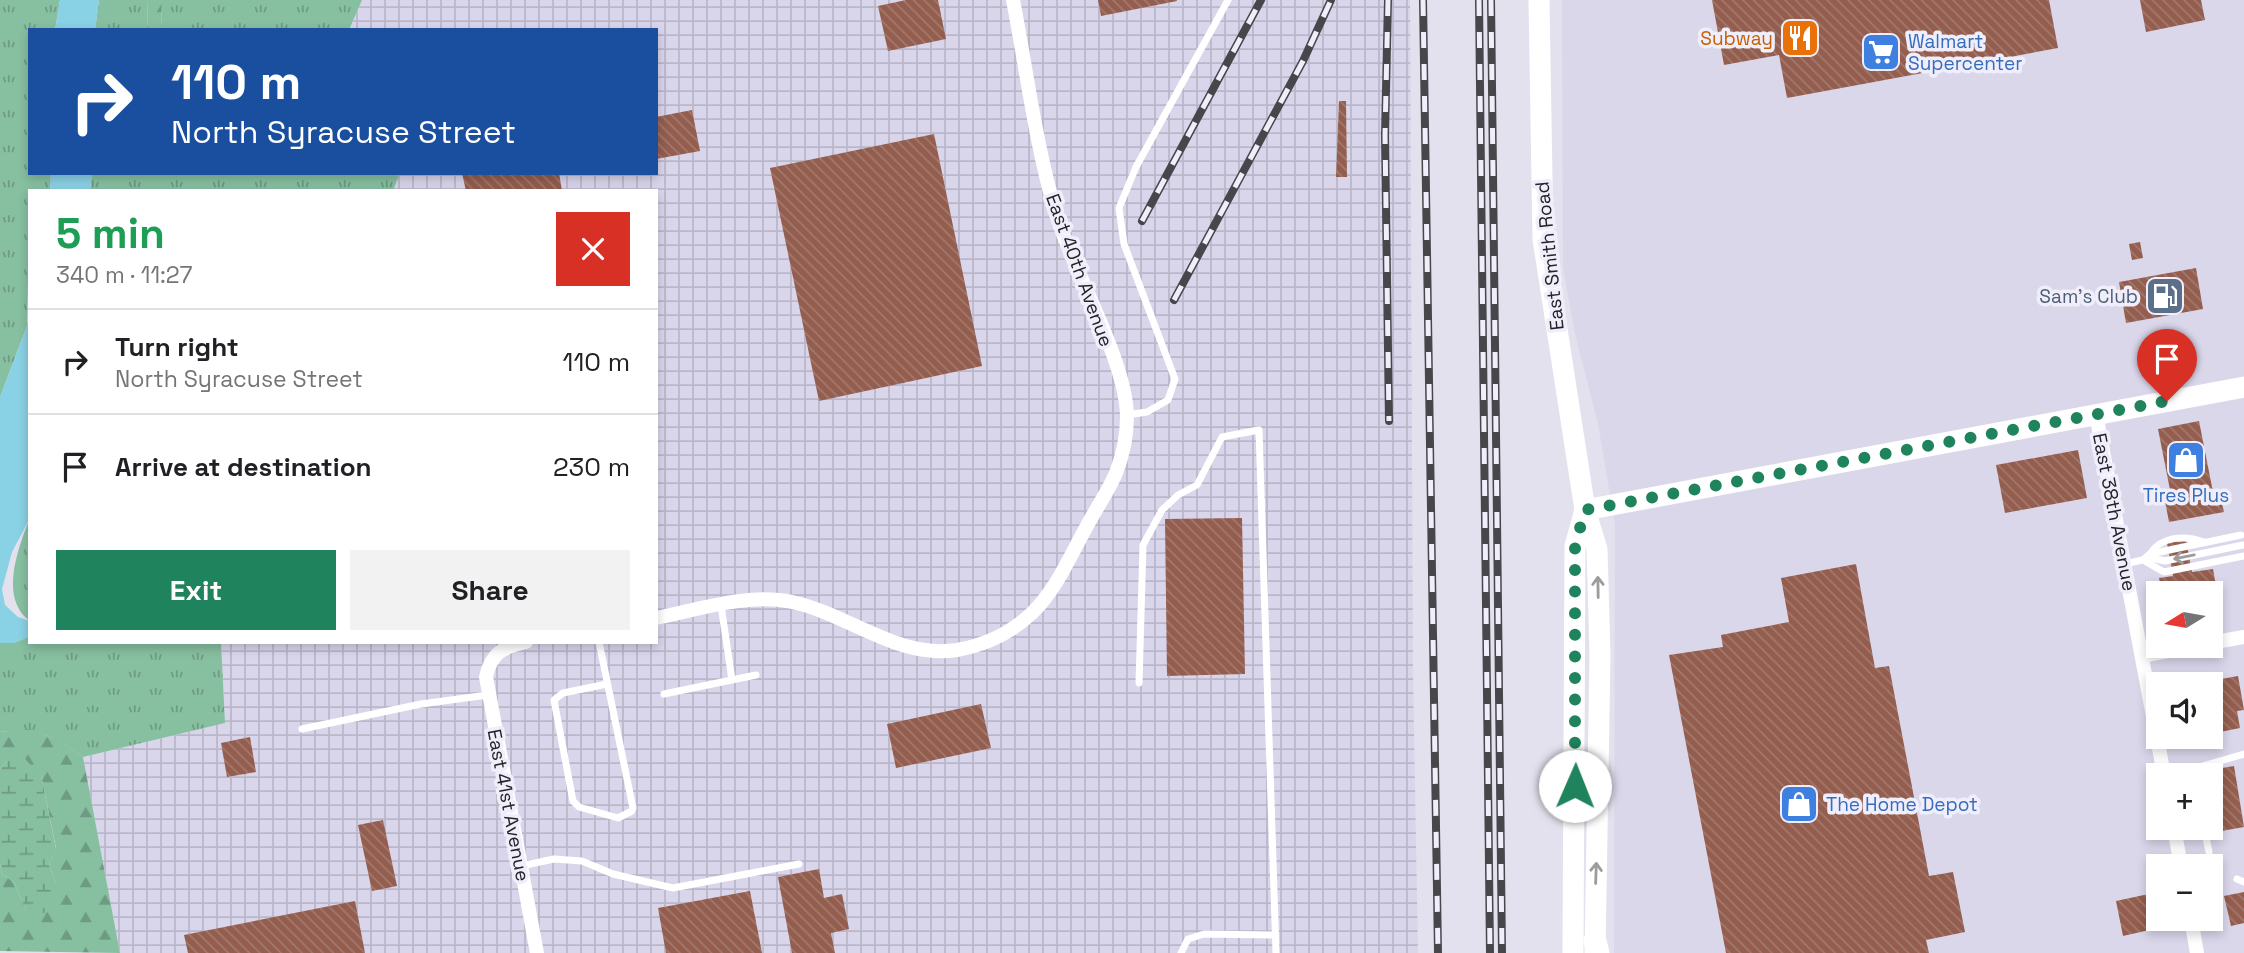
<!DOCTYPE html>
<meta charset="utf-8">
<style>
body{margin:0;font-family:"Space Grotesk",sans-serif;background:#f2f2f2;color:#202124;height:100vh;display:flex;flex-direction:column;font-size:26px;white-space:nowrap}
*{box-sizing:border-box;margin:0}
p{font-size:23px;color:#757577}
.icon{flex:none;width:38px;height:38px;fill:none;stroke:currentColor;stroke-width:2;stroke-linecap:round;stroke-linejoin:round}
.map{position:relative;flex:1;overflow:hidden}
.panel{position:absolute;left:28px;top:189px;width:630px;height:455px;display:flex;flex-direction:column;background:#fff;border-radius:0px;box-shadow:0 4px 10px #0003}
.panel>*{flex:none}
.banner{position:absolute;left:28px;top:28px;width:630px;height:147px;border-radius:0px;box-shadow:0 4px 10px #0003;background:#1a4fa0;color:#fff;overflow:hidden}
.needle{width:46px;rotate:259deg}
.tools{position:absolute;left:2146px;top:581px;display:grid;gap:14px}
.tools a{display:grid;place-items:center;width:77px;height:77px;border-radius:0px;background:#fff;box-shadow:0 4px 10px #0003;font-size:35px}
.pin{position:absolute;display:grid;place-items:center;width:60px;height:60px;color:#fff;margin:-72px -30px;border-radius:50% 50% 50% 0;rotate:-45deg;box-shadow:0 0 7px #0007}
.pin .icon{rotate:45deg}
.me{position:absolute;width:77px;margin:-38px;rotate:1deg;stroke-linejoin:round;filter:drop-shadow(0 0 5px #0008)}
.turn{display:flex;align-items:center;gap:24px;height:147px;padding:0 28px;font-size:32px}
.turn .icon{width:91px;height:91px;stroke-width:2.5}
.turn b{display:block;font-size:49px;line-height:60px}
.round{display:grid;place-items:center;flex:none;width:74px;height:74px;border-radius:0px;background:#f2f2f2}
.summary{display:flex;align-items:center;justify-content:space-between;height:119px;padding:0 28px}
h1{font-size:42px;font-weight:600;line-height:52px;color:#1e9e55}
.primary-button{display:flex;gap:14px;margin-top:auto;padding:14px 28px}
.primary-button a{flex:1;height:80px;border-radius:0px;background:#1f835d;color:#fff;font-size:28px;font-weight:600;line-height:80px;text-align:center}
.primary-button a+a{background:#f2f2f2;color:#202124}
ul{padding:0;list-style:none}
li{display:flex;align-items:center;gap:21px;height:105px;padding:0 28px;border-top:2px solid #e0e0e0}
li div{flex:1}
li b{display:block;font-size:26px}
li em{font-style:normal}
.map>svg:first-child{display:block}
.built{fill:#dad7eb;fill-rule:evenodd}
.industrial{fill:url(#industrial-grid)}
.grass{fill:url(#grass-tufts)}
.forest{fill:url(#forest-firs)}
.wetland{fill:url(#wetland-marsh)}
.water{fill:#89d1e4}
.building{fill:url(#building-back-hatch)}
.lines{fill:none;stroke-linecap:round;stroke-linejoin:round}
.lane{stroke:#fff;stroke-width:7}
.street{stroke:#fff;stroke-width:14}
.secondary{stroke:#fff;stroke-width:21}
.primary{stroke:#fff;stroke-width:23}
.rail-casing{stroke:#47464b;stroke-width:8}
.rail{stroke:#f0eefa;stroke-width:5;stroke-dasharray:16;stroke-linecap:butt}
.oneway{stroke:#9c9c9e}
.route{stroke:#1f835d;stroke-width:12;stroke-dasharray:0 21.6}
.labels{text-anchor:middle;stroke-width:7;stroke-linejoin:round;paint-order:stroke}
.food-label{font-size:19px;fill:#c56008;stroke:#f0eefa;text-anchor:end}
.shop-label{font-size:19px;fill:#366cbe;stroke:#f0eefa;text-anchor:start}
.street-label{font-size:19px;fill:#242327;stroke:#f0eefa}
.service-label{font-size:19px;fill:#4e5e75;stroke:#f0eefa;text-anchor:end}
</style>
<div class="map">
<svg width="2244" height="953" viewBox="0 0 2244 953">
<defs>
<pattern id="industrial-grid" width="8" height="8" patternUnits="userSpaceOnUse" patternTransform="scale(1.75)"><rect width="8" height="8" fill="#d9d5eb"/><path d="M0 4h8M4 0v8" fill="none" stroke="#bab7ca"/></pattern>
<pattern id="grass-tufts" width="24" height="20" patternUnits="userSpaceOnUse" patternTransform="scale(1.75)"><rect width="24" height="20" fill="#87bfa1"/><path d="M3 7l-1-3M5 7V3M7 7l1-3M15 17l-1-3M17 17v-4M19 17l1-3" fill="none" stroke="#6e9b83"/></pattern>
<pattern id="forest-firs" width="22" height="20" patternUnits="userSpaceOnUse" patternTransform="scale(1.75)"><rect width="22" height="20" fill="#87bfa1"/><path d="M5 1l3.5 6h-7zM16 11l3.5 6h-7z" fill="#6e9b83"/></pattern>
<pattern id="wetland-marsh" width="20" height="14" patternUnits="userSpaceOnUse" patternTransform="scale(1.75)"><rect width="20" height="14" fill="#87bfa1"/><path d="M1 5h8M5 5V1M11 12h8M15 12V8" fill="none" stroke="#6e9b83"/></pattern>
<pattern id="building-back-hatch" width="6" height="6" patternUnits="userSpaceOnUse" patternTransform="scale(1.75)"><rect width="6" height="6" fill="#945d4d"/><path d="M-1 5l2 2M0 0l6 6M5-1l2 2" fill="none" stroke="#a07a6f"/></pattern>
</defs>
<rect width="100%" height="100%" fill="#e3e1ed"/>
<path class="built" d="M1562 0H2244V953H1614L1615 524 1598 424 1575 334 1563 268ZM2158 593H2210V646H2158ZM2158 684H2210V737H2158ZM2158 775H2210V828H2158ZM2158 866H2210V919H2158Z"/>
<path class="industrial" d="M362 0H1410L1413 675 1418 953H120L83 757 225 723 221 642H656V191H393L400 173H656V30H349Z"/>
<g class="grass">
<path d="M0 0H60L55 30H30V173H51L50 191H30L27 326 0 397Z"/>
<path d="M99 0H148L147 30H95Z"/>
<path d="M162 0H362L349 30H161Z"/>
<path d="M92 173H400L393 191H90Z"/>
<path d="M30 518V621C0 600 16 552 30 518Z"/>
<path d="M30 636V642H221L225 723 83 757C51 735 40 728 0 732V643H14Z"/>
</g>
<g class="forest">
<path d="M148 0H162L161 30H147Z"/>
<path d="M30 729 58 740 83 757 120 953 0 951V864L2 874 14 882 26 910 56 883 49 865 56 848 41 775 7 761 0 769V732Z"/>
</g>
<path class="wetland" d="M25 759 41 775 56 849 49 865 56 883 54 904 44 913 26 910 14 882 2 874 0 864V769L7 761Z"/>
<g class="water">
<path d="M60 0H99L95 30H55Z"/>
<path d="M51 173H92L90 191H50Z"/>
<path d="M30 308V518L12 552 2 589 5 605 18 617 30 621V636L14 643H0V397L27 326Z"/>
</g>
<g class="building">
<path d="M906 0H938L946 39 888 51 878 6Z"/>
<path d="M1098 0H1177V1L1101 16Z"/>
<path d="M1712 0H2049L2058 48 1787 98 1779 55 1724 65Z"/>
<path d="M2140 0H2201L2205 20 2146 32Z"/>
<path d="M1339 101H1346L1347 177H1336Z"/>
<path d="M692 110 700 151 656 159V117Z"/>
<path d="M934 134 982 366 819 401 770 168Z"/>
<path d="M462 173H559L562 191H466Z"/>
<path d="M2140 242 2143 258 2132 260 2129 244Z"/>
<path d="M2196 268 2203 309 2126 323 2119 282Z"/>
<path d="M2199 421 2213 492 2219 491 2224 512 2169 522 2165 501 2172 500 2158 429Z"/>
<path d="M2078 450 2087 498 2005 513 1996 465Z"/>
<path d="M1242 518 1245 674 1167 676 1165 519Z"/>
<path d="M2186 539 2192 572 2213 569 2222 620 2210 622V593H2162L2159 578 2173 576 2167 543Z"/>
<path d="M1856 564 1875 668 1889 666 1929 876 1953 872 1965 932 1926 940 1929 953H1726L1669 655 1723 647 1721 635 1789 622 1781 578Z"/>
<path d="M2214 675 2216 680 2238 676 2244 710 2237 711 2240 728 2210 734V684H2202L2201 677Z"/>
<path d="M981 704 991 748 896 768 887 724Z"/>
<path d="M250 737 256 772 227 777 221 743Z"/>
<path d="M2234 766 2244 827 2216 832 2210 803V775H2205L2204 771Z"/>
<path d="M383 820 397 886 372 891 358 825Z"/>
<path d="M819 869 824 898 842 894 849 929 831 933 835 953H792L778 877Z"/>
<path d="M750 891 762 953H666L658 908Z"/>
<path d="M2158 892V919H2166L2167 926 2123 936 2116 901Z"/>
<path d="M2244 892V923L2231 926 2224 896Z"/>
<path d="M355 901 365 953H188L184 935Z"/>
</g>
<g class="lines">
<g class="lane">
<path d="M1127 415 1147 412 1168 400 1175 379 1124 244 1119 208 1136 167 1228 0"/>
<path d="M2241 535 2150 554 2143 560 2164 572 2244 556"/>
<path d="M2150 554C2161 536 2185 535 2204 542"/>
<path d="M2125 564 2151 558 2165 561 2243 545"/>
<path d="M721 605 732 680"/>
<path d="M599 642 633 808 632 811 618 818 579 807 573 801 554 700 563 693 607 684"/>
<path d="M1139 683 1143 545 1162 510 1178 495 1197 485 1222 437 1259 430 1276 953"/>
<path d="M664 694 756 675"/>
<path d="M302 729 421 704 488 695"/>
<path d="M2196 775 2199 767 2244 754"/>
<path d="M2204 828 2209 852"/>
<path d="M521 866 554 859 582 861 613 874 673 888 799 864"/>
<path d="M2237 879 2244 882"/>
<path d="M1181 953 1188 939 1204 934 1275 935"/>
</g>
<g class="street">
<path d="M2096 414 2164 775"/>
<path d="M656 618C700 609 748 593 792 602 849 614 896 659 957 650 985 645 1012 632 1032 613 1057 589 1071 554 1088 524 1097 507 1109 490 1116 473 1123 455 1127 435 1127 416 1126 361 1075 274 1057 217 1036 148 1027 72 1013 0"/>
<path d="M526 642C503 647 491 653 486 677L537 953"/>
<path d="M2210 643 2244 637"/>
<path d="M2142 656 2195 646"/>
<path d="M2174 828 2181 866"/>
<path d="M2191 919 2197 953"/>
</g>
<g class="secondary">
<path d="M1539 0 1543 239 1585 510 1597 549 1600 655 1595 953"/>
<path d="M1585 510 2244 387"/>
<path d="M1573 953 1575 546 1585 510"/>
</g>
<path class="primary" d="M1595 941 1598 953"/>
<defs>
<g id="rail">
<path d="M1388 0 1385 135 1389 421"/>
<path d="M1423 0 1438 953"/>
<path d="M1479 0 1490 953"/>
<path d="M1491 0 1502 953"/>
<path d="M1142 221 1261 0"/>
<path d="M1174 300 1303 61 1331 0"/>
</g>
</defs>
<use href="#rail" class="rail-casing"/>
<use href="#rail" class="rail"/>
</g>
<defs><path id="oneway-shaft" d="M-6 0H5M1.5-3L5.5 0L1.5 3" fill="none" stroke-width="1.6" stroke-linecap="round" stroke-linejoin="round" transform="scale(1.75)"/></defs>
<g class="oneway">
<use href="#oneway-shaft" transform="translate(2184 557) rotate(169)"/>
<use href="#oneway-shaft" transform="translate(1598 587) rotate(-91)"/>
<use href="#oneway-shaft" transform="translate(1596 873) rotate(-88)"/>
</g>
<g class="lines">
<path class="route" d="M1575 786V546L1585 510 2167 401"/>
</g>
<defs>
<symbol id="restaurant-square" viewBox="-11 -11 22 22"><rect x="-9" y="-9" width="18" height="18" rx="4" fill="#e8710a" stroke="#f0eefa"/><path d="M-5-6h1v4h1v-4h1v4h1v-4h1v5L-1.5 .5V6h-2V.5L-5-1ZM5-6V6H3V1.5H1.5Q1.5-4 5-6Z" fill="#fff"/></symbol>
<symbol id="supermarket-square" viewBox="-11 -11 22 22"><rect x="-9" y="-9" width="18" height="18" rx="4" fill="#3f7fe0" stroke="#f0eefa"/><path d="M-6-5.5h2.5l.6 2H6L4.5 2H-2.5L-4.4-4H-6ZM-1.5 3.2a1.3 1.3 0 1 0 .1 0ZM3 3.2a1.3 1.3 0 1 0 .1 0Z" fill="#fff"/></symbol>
<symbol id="fuel-square" viewBox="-11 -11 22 22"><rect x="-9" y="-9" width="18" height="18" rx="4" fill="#5c6f8a" stroke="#f0eefa"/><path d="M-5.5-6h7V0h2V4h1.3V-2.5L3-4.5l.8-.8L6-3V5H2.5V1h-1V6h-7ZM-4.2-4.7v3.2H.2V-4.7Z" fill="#fff"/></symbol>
<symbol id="shop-square" viewBox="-11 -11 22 22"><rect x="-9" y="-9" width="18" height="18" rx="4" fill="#3f7fe0" stroke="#f0eefa"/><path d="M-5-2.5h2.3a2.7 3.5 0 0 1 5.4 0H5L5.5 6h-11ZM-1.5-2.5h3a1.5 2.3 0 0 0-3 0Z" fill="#fff"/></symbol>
</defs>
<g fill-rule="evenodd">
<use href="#restaurant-square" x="1778" y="16" width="44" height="44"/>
<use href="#supermarket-square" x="1859" y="30" width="44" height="44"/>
<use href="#fuel-square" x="2143" y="274" width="44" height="44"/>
<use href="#shop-square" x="2164" y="438" width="44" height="44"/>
<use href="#shop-square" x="1777" y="782" width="44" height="44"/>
</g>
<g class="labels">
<g class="food-label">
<text x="1773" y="45">Subway</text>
</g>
<g class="shop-label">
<text x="1908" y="48">Walmart<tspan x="1908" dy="22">Supercenter</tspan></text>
<text x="2186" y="502" text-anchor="middle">Tires Plus</text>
<text x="1826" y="811">The Home Depot</text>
</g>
<g class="street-label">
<text transform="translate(1549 256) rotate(-96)" y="7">East Smith Road</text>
<text transform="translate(1080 270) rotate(70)" y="7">East 40th Avenue</text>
<text transform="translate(2115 512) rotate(79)" y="7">East 38th Avenue</text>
<text transform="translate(509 805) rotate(79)" y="7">East 41st Avenue</text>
</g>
<g class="service-label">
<text x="2138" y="303">Sam's Club</text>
</g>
</g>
</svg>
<div class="tools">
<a><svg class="needle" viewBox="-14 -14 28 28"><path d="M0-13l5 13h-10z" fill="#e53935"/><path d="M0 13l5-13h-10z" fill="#757577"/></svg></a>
<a><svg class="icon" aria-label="sound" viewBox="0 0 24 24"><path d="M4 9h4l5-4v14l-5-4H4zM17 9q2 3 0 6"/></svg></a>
<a>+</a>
<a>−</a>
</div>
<div class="pin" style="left:2167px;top:401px;background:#d93025"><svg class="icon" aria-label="arrive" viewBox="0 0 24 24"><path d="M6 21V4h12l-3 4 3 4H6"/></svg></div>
<svg class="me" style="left:1575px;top:786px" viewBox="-20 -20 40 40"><circle r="19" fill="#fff"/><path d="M0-13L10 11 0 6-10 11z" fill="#1f835d"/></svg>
<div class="banner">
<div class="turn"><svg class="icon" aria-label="right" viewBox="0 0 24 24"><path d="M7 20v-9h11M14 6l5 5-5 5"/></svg><div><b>110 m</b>North Syracuse Street</div></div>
</div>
<section class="panel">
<div class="summary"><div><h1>5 min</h1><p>340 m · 11:27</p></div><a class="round" style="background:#d93025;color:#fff"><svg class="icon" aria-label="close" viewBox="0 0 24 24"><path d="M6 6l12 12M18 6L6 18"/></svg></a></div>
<ul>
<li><svg class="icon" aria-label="right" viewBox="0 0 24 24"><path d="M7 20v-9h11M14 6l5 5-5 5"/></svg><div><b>Turn right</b><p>North Syracuse Street</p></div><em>110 m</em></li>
<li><svg class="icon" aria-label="arrive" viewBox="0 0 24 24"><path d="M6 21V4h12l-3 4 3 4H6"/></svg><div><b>Arrive at destination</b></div><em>230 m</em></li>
</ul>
<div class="primary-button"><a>Exit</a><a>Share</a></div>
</section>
</div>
